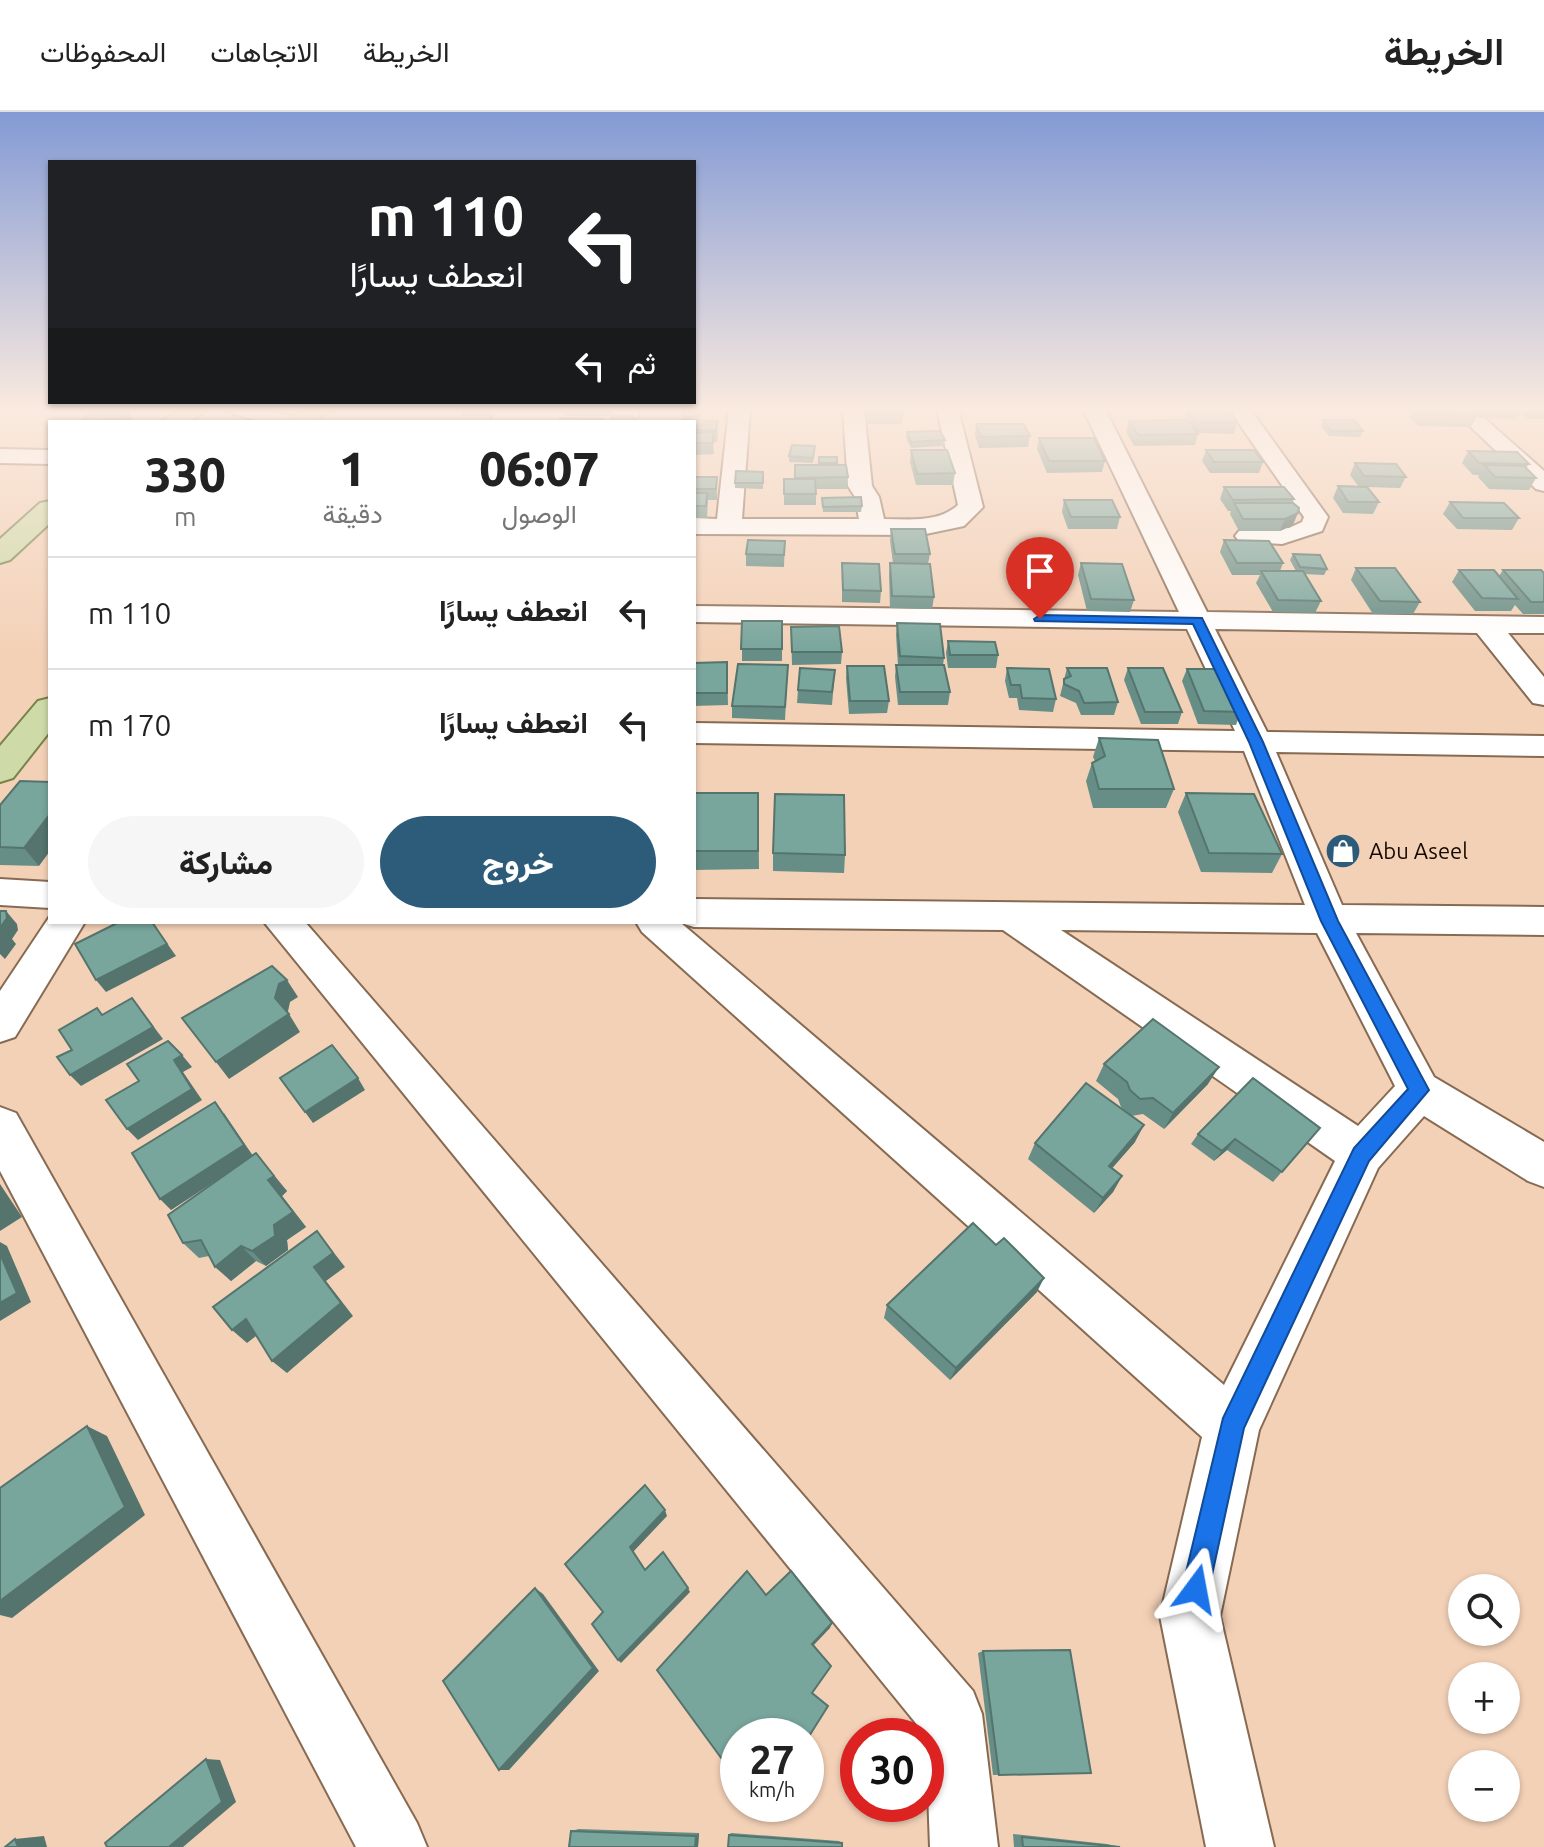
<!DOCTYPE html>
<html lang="ar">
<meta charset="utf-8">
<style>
body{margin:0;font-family:Ubuntu,Vazirmatn,sans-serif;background:#f6f6f6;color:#222;direction:rtl;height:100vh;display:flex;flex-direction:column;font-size:30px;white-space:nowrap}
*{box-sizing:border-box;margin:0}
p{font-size:26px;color:#767676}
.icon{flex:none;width:44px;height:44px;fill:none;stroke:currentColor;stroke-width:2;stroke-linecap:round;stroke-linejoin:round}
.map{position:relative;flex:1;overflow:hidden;direction:ltr}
.panel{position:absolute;left:48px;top:308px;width:648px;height:504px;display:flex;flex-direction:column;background:#fff;border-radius:0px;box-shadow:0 2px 6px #0004;direction:rtl}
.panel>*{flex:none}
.guide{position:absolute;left:48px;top:48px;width:648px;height:244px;border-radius:0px;box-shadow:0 2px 6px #0004;direction:rtl;background:#202124;color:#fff;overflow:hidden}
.fabs{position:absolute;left:1448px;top:1462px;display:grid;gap:16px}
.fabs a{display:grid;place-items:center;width:72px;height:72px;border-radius:50%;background:#fff;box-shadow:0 2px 6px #0004;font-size:40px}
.speed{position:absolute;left:720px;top:1606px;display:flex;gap:16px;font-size:40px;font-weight:700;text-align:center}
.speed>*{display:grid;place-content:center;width:104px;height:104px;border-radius:50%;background:#fff;box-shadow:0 2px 6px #0004;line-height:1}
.speed small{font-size:20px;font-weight:400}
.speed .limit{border:12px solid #d22;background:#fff;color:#111}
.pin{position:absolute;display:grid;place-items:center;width:68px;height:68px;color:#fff;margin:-82px -34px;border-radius:50% 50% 50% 0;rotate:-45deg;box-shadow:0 0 8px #0007}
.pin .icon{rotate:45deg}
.me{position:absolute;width:88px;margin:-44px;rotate:13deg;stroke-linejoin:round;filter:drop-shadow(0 0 6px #0008)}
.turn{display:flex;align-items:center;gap:28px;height:168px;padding:0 40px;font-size:36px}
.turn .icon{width:104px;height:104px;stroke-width:2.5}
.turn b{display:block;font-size:56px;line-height:68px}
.then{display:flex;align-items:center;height:76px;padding:0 40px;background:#0003;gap:16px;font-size:30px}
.eta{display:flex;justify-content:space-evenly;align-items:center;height:136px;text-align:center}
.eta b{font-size:48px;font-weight:800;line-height:56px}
.cta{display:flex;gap:16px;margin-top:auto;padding:16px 40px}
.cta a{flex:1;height:92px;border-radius:48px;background:#2d5c7b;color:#fff;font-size:32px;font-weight:800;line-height:92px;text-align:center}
.cta a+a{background:#f6f6f6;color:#222}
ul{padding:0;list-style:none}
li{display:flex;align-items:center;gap:24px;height:112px;padding:0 40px;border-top:2px solid #e0e0e0}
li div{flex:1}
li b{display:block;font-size:30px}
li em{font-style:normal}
header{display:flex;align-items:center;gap:48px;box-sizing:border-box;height:112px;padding:0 40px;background:#fff;border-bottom:2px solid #e0e0e0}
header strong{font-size:38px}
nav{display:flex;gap:44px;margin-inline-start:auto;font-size:28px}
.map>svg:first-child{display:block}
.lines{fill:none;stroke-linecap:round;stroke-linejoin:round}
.minor-casing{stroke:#876a52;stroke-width:4}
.major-casing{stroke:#788249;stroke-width:4}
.minor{fill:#fff;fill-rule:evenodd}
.major{fill:#cedaa8;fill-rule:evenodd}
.wall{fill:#678e86}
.shaded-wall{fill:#54746d}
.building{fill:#78a59c;stroke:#54746d;stroke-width:2}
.route{fill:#1a73e8;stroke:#114b97;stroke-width:2}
.labels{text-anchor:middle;stroke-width:8;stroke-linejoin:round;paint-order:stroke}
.poi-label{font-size:22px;fill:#150a03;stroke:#f3d1b7;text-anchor:start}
</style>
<header>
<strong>الخريطة</strong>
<nav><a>الخريطة</a><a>الاتجاهات</a><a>المحفوظات</a></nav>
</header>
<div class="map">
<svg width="1544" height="1735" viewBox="0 0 1544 1735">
<rect width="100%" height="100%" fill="#f3d1b7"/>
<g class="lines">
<defs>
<g id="minor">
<path d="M227 297H261L294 305 297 310H262L231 301Z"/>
<path d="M618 297H638V304L630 310H494L491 306 502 300 610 302Z"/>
<path d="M729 297H750L742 407H859L855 385 848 374 843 297H864L872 374 879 385 884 407C910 407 938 411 958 393L937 297H958L983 395 964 414 921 423 694 422V406L717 407Z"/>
<path d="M1083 297H1105L1207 500 1544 505V521H1508L1544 565V593L1533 591 1477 521 1215 517 1267 620 1544 624V644L1276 640 1342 793 1544 795V823L1356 821 1434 965 1544 1030V1075L1528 1069 1424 1004 1378 1056 1259 1318 1220 1504 1274 1735H1206L1160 1504 1202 1325 642 820 636 810H694V787L1305 793 1244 639 694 631V611L1235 619 1187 517 694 510V494L1179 500ZM681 811 694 815 1003 818 1335 1049 1224 1273ZM1061 818 1317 821 1395 974 1358 1014Z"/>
<path d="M1229 297H1250L1328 405 1322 419 1282 432 1239 429 1235 424 1239 419 1289 416 1302 410 1304 405Z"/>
<path d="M1452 297H1474L1544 359V379L1536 377Z"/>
<path d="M0 337 50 338V352L0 351Z"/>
<path d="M0 767 50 770V796L0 793Z"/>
<path d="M50 804V810H85L15 925 0 930V879Z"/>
<path d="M264 810H305L973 1579 982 1602 998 1735H930L926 1624H920L919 1615Z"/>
<path d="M0 995 16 1001 417 1711 427 1735H356L0 1059Z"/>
</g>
<g id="major">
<path d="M179 297H208L190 310H161Z"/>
<path d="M303 297H332L314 310H285Z"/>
<path d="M50 389V411L10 448 0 451V427L40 391Z"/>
<path d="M50 586V619L13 666 0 670V634L38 589Z"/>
</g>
</defs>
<use href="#minor" class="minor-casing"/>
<use href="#major" class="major-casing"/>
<use href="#minor" class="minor"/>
<use href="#major" class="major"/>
</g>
<g class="wall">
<path d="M95 297 133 309 79 310Z"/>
<path d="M460 297H494L490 304H462Z"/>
<path d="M564 297H612L610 304H565Z"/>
<path d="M647 297H702L700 309 718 320 717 330H713L714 342 694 343V310L682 308 683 297Z"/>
<path d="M863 297H902L903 301 902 312H866Z"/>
<path d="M1413 297H1544V307H1528L1520 301 1517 307 1479 306 1477 304 1471 315 1418 314 1410 305Z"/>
<path d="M1187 298 1237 310 1234 322 1198 321 1195 333 1134 334 1126 320 1129 309 1184 308Z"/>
<path d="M1323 308 1363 319 1360 325 1329 324 1321 314Z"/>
<path d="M976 312 1030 324 1028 335 979 336 975 323Z"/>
<path d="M907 320 945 328 944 334 911 336 906 326Z"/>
<path d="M1039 326 1105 349 1102 360 1047 361 1037 337Z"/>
<path d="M815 334 813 351 789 350V344Z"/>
<path d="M911 338 955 361 953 373H916L910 350Z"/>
<path d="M1206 338 1263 350 1259 361H1210L1202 349Z"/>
<path d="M1468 339 1529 352 1526 356 1536 366 1529 378 1489 377 1478 365 1479 363H1473L1462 351Z"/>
<path d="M819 345H837V353L848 365 847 377H816V393H784V367H795V353H819Z"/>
<path d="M1355 351 1406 365 1400 376 1368 375 1379 390 1373 402 1343 401 1333 386 1338 374 1359 375 1350 363Z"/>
<path d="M763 360V377L735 376V371Z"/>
<path d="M694 365H717V388H708L707 406H694Z"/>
<path d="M1224 375 1294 387 1292 391 1293 413 1280 419H1239L1230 402 1231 399H1228L1220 387Z"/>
<path d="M822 386 862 394 861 400H823Z"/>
<path d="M1064 388 1120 405 1117 417H1068L1062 400Z"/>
<path d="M1450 390 1519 406 1512 418 1457 417 1443 402Z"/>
<path d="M891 417 930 442 928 452 934 485 932 497 890 496 889 463 890 451H893L890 429Z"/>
<path d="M1224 428 1283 451 1280 459H1296L1290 448 1293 442 1327 457 1324 463 1304 462 1321 489 1315 501 1273 500 1256 471 1260 463H1232L1220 440Z"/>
<path d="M785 429 784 455 746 454V442Z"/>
<path d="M842 451 881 479 880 491 842 490Z"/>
<path d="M1081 451 1134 488 1130 500 1087 499 1078 463Z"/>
<path d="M1356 456 1420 490 1413 502H1373L1351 468Z"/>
<path d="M1459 458 1499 464 1503 458 1544 461V502H1523L1515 493 1511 499H1475L1452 470Z"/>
<rect x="742" y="509" width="40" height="40"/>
<path d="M897 511 944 546 943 553 950 580 948 593H898L895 565 896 553H898L896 523Z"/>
<path d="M791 515 842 540 841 552 792 553Z"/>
<path d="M948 529 998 543 996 556H948L946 541Z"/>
<path d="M727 550 728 593 694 594V551Z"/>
<path d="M788 553 785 608 732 606V594Z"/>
<path d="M847 554 889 589 887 601 849 602 846 566Z"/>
<path d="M1007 556 1056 587 1053 600 1019 598 1017 586H1009L1005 569Z"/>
<path d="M1067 556 1118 590 1114 603H1081L1076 591 1060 584Z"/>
<path d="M1128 556 1182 600 1178 612H1141L1124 568Z"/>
<path d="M1187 557 1241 600 1236 613 1198 612 1182 569Z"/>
<path d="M835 558 832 593 797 591 798 578Z"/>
<path d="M1099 626 1174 677 1166 696H1093L1086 669 1092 651 1095 649 1093 645Z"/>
<path d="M694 681H758L759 757 694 758Z"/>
<path d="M1186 681 1282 742 1272 761 1201 760 1178 700Z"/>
<path d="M0 693 39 754 0 753Z"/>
<path d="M773 741 845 743 844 761 773 759Z"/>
<path d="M1104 952 1208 972 1164 1017 1143 1002 1131 1004 1121 995 1118 987 1096 969Z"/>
<path d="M224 1001 253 1044 287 1079 282 1084 306 1115 287 1128 288 1138 266 1154 256 1149 231 1169 209 1144 199 1146 183 1131 243 1051 171 1098Z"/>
<path d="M1320 1016 1273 1070 1227 1038 1214 1049 1191 1032 1198 1022Z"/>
<path d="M1135 1030 1112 1056 1122 1064 1113 1080 1094 1101 1028 1047 1035 1031Z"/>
<path d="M1037 1180 950 1268 884 1206 887 1193Z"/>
<path d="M983 1539 1091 1661 993 1663 978 1541Z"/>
<path d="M579 1717 699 1721 698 1735H569L571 1719Z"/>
<path d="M731 1721 839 1729 842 1731 729 1723Z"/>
<path d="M1013 1722 1107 1732 1120 1735H1014Z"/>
</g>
<g class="shaded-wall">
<path d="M128 298 133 309 119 310 117 308Z"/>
<path d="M108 305 110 310H101Z"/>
<path d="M1298 401 1293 413 1280 419 1285 407Z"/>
<path d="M50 702V739L39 754 24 736Z"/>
<path d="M6 799 17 812 18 818 12 827 16 832 5 847 0 842V816Z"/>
<path d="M152 810 176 844 106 880 96 868Z"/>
<path d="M287 868 298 885 290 890 287 904 275 886 279 872Z"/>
<path d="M132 886 163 927 81 974 70 963Z"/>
<path d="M289 902 300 920 229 967 216 950Z"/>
<path d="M182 943 192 955 183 960 202 988 138 1028 127 1017 174 948Z"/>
<path d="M1219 955 1208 972 1164 1017 1173 1001Z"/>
<path d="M358 966 365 978 313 1011 305 1000Z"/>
<path d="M215 990 253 1044 171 1098 160 1087Z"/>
<path d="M1144 1013 1135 1030 1101 1069 1109 1054Z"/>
<path d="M1235 1027 1227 1038 1214 1049 1222 1039Z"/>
<path d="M256 1041 287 1079 282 1084 306 1115 287 1128 288 1138 266 1154 252 1139 274 1113 268 1068Z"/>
<path d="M1122 1064 1113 1080 1094 1101 1103 1086Z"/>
<path d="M0 1072 22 1105 0 1119Z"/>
<path d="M317 1119 345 1155 326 1169 353 1204 287 1261 272 1249 314 1155Z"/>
<path d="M0 1130 7 1134 31 1190 0 1209Z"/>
<path d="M241 1134 256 1149 231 1169 215 1155Z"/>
<path d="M1044 1166 1037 1180 950 1268 956 1256Z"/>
<path d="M246 1207 261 1220 247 1231 232 1218Z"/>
<path d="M87 1314 107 1324 145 1403 12 1506 0 1503V1489Z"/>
<path d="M665 1398 667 1404 633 1440 630 1435Z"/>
<path d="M535 1476 543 1482 599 1559 509 1658H499Z"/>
<path d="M688 1476 690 1480 621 1551 618 1548Z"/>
<path d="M832 1511 830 1516 811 1536 812 1532Z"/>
<path d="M206 1647 220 1648 236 1690 183 1735H169Z"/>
<path d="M699 1721 698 1735H695L696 1724Z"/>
<path d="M44 1724 47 1735H18L15 1727Z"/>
</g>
<g class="building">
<path d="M95 297 128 298 117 308 108 305 101 310H79Z"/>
<path d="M683 297H701L700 304H682Z"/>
<path d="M866 297H902L903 301H867Z"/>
<path d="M1418 297H1470L1477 304 1424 303Z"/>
<path d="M1187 298H1229L1237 310H1195Z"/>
<path d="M612 304H634L632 310H610Z"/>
<path d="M560 306 604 307 603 310H559Z"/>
<path d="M681 308 718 309 716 319 694 318V310H681Z"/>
<path d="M1188 308 1198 322 1138 323 1129 309Z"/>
<path d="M1323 308H1354L1363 319H1331Z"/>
<path d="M976 312H1024L1030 324 981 325Z"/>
<path d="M940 319 945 328 911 330 907 320Z"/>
<path d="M713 320V331H694V321Z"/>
<path d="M1039 326H1094L1105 349H1049Z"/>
<path d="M792 333 815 334 813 346 789 344Z"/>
<path d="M911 338H947L955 361 917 362Z"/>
<path d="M1206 338H1254L1263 350H1214Z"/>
<path d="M1468 339 1517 340 1529 352 1479 351Z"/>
<rect x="819" y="345" width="18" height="6"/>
<path d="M1355 351 1396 352 1406 365 1364 364Z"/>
<path d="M795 353H846L848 365 795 366Z"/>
<path d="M1484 353 1524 354 1536 366 1495 365Z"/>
<path d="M736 359 763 360V371H735Z"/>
<path d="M694 365H717L716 377H694Z"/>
<path d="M784 367H815L816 382H784Z"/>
<path d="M1338 374 1367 375 1379 390H1348Z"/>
<path d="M1224 375H1284L1294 387 1233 388Z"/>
<path d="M694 381H707L706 394H694Z"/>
<path d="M861 385 862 394 823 395 822 386Z"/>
<path d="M1064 388H1112L1120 405H1071Z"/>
<path d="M1450 390 1504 391 1519 406H1463Z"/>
<path d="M1234 391H1293L1299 396 1298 401 1285 407H1243Z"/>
<path d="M891 417H925L930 442H895Z"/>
<path d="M748 428 785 429 784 443 746 442Z"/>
<path d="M1224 428 1269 429 1283 451H1237Z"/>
<path d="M1293 442 1320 443 1327 457 1300 455Z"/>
<path d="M842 451 879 452 881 479 843 478Z"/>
<path d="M890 451 930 452 934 485 892 484Z"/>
<path d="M1081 451 1122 452 1134 488 1091 487Z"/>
<path d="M1356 456H1395L1420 490 1380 489Z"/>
<path d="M1459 458H1494L1518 487 1482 486Z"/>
<path d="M1503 458H1541L1544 461V490H1531Z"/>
<path d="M1261 459H1303L1321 489 1278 488Z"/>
<path d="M742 509H782V537H741Z"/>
<path d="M897 511 940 512 944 546 900 544Z"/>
<path d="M839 514 842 540H792L791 515Z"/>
<path d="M948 529 995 530 998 543H950Z"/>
<path d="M727 550V581H694V551Z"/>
<path d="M738 552 788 553 785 595 732 594Z"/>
<path d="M896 553H944L950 580H900Z"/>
<path d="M847 554H884L889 589H850Z"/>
<path d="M800 556 835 558 832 580 798 578Z"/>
<path d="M1007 556 1049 557 1056 587 1022 586 1020 573H1011Z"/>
<path d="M1067 556H1107L1118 590 1084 591 1079 579 1064 572V567L1071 564Z"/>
<path d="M1128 556H1163L1182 600H1145Z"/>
<path d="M1187 557H1223L1241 600 1204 599Z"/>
<path d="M1099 626 1158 628 1174 677H1099L1092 651 1105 644Z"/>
<path d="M20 669 50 670V702L24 736 0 735V693Z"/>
<rect x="694" y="681" width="64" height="58"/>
<path d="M1186 681 1254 682 1282 742 1209 741Z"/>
<path d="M775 682 844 683 845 743 773 741Z"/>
<path d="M0 799H6L7 806 0 816Z"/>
<path d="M119 810H152L167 832 96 868 75 832Z"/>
<path d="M272 854 287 868 279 872 275 886 289 902 216 950 182 906Z"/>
<path d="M132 886 153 915 70 963 57 945 72 938 59 918 97 896 102 903Z"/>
<path d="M1153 907 1219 955 1173 1001 1153 986 1140 987 1130 978 1127 970 1104 952Z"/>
<path d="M168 929 182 943 174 948 192 977 127 1017 106 988 139 969 127 952Z"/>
<path d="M332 933 358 966 305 1000 280 966Z"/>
<path d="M1253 966 1320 1016 1282 1060 1235 1027 1222 1039 1198 1022Z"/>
<path d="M1086 971 1144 1013 1109 1054 1122 1064 1103 1086 1035 1031Z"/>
<path d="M215 990 244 1033 160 1087 132 1041Z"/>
<path d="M256 1041 274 1064 268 1068 293 1100 274 1113 275 1124 252 1139 241 1134 215 1155 201 1128 183 1131 168 1103Z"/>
<path d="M973 1111 996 1133 1004 1126 1044 1166 956 1256 887 1193Z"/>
<path d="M317 1119 333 1141 314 1155 341 1191 272 1249 246 1207 232 1218 213 1195Z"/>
<path d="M0 1142 17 1181 0 1191Z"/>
<path d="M87 1314 125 1395 0 1489V1376Z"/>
<path d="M645 1373 665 1398 630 1435 645 1458 663 1440 688 1476 618 1548 592 1512 603 1500 565 1452Z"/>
<path d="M747 1459 766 1483 791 1459 832 1511 812 1532 831 1554 812 1581 828 1594 806 1629V1624H738V1641L727 1654 657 1558Z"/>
<path d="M535 1476 593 1556 499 1658 443 1569Z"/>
<path d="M1070 1538 1091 1661 999 1663 983 1539Z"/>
<path d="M206 1647 222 1690 169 1735H107L105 1731Z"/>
<path d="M571 1719 696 1724 695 1735H569Z"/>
<path d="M729 1723 842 1731V1735H728Z"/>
<path d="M1022 1725 1120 1735H1023Z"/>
<path d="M15 1727 18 1735H5Z"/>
</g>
<linearGradient id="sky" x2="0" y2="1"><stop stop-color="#839ad4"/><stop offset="0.55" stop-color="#faeadf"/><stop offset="1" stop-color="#faeadf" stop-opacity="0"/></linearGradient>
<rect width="1544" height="540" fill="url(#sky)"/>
<path class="route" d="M1040 503 1202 506 1263 630 1338 809 1429 978 1369 1049 1244 1316 1209 1477 1205 1486 1196 1490 1186 1486 1182 1477 1223 1306 1354 1036 1408 977 1321 809 1249 630 1193 512 1035 509 1034 507Z"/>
<defs>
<symbol id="shop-disc" viewBox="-11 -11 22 22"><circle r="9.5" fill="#2d5c7b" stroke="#f3d1b7"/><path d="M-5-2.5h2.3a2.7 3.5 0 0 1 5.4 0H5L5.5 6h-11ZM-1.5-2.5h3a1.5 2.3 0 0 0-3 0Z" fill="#fff"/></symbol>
</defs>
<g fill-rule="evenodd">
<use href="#shop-disc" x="1323" y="719" width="40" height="40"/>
</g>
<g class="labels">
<g class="poi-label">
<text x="1369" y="747">Abu Aseel</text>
</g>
</g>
</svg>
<div class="fabs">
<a><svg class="icon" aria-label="search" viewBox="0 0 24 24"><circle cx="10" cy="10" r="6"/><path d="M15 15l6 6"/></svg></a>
<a>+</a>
<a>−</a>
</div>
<div class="speed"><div>27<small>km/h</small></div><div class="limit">30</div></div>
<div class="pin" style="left:1040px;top:507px;background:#d93025"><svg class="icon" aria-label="arrive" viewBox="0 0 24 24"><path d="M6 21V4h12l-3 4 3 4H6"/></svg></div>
<svg class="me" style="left:1196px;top:1477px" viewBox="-20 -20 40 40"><path d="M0-17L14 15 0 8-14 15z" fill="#1a73e8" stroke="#fff" stroke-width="4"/></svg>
<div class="guide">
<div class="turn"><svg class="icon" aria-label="left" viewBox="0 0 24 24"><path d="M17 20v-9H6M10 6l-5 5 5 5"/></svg><div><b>110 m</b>انعطف يسارًا</div></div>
<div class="then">ثم<svg class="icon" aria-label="left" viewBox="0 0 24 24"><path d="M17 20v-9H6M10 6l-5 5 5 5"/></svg></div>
</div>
<section class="panel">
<div class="eta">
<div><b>06:07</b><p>الوصول</p></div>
<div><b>1</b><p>دقيقة</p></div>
<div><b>330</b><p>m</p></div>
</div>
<ul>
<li><svg class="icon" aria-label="left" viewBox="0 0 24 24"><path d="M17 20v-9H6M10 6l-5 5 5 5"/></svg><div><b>انعطف يسارًا</b></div><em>110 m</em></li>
<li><svg class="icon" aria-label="left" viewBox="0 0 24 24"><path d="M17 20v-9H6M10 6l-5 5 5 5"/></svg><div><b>انعطف يسارًا</b></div><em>170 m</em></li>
</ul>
<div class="cta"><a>خروج</a><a>مشاركة</a></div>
</section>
</div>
